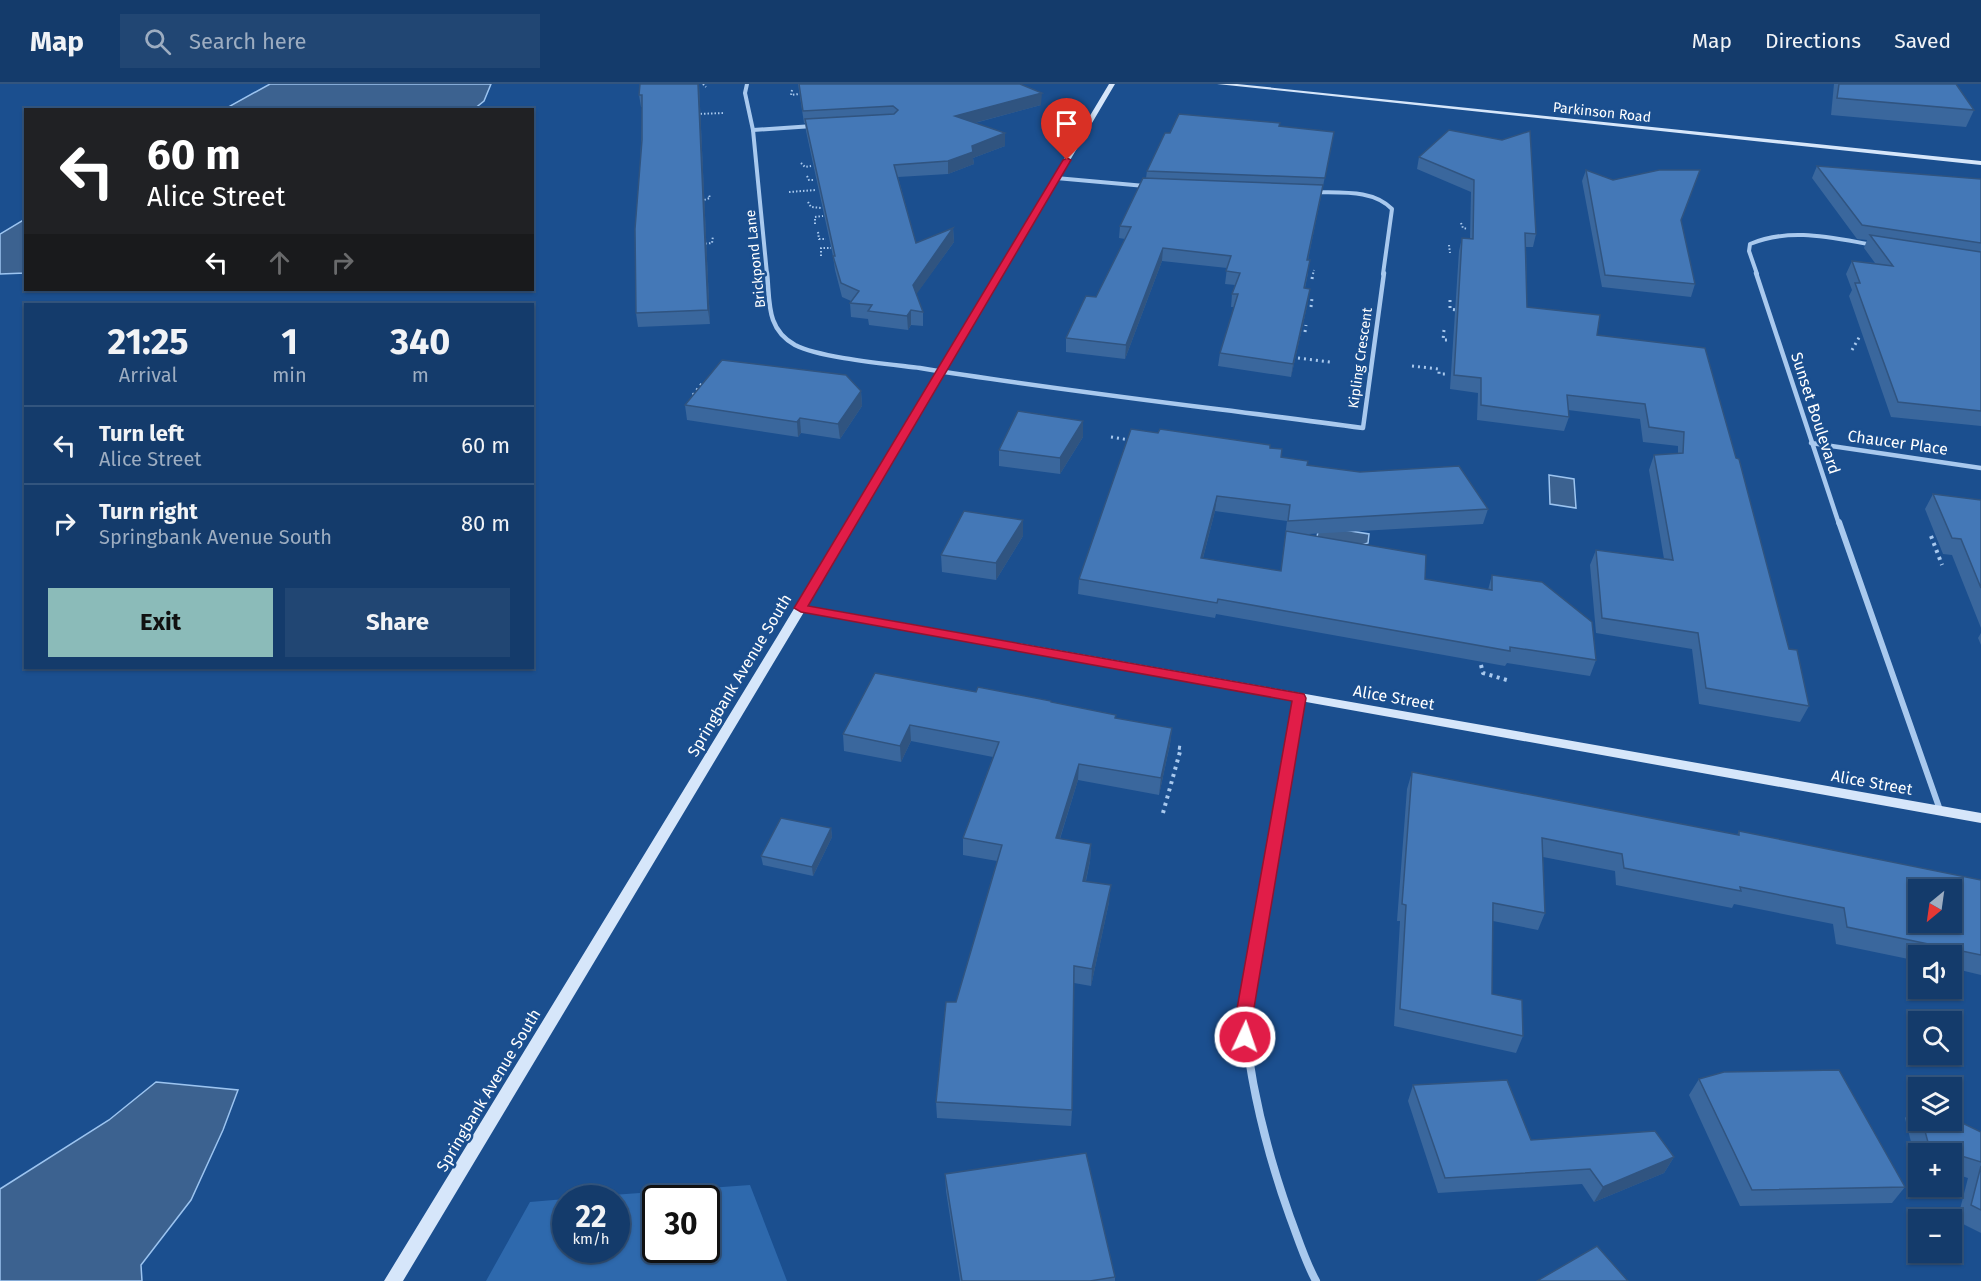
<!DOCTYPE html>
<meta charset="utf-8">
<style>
body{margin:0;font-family:"Fira Sans",sans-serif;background:#214673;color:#f1f3f6;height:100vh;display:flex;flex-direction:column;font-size:22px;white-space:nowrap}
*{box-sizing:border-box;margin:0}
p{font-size:20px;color:#9dadc1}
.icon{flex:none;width:33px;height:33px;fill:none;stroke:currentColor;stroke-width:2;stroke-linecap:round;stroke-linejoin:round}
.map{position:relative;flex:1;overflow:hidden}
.sheet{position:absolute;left:24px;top:219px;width:510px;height:366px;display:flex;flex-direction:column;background:#143b6b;border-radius:0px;box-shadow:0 2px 4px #0004,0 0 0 2px #33557e}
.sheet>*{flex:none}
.top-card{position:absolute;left:24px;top:24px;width:510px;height:183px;border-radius:0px;box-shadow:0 2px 4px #0004,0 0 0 2px #33557e;background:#202124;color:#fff;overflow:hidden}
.needle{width:39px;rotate:209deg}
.buttons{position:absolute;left:1908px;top:795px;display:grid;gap:12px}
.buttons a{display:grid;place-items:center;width:54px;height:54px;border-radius:0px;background:#143b6b;box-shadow:0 2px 4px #0004,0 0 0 2px #33557e;font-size:30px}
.speed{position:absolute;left:552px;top:1101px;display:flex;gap:12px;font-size:30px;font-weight:700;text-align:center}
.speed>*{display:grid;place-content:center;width:78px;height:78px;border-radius:50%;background:#143b6b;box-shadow:0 2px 4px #0004,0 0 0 2px #33557e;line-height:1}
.speed small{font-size:15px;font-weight:400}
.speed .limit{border:3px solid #111;border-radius:9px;background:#fff;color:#111}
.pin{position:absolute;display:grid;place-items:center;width:51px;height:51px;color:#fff;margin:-62px -26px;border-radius:50% 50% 50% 0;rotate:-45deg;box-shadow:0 0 6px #0007}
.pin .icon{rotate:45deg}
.me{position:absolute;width:66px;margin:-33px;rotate:3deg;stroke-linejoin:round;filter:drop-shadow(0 0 4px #0008)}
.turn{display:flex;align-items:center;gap:21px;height:126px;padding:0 24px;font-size:27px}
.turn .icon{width:78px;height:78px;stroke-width:2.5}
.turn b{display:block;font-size:42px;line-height:51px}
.lanes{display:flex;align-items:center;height:57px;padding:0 24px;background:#0003;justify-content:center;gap:30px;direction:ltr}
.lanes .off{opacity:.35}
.eta{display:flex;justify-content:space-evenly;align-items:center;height:102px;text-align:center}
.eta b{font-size:36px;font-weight:700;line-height:42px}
.cta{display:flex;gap:12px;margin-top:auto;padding:12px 24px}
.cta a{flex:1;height:69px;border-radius:0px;background:#8bbbb9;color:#111;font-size:24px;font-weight:700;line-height:69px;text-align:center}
.cta a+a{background:#214673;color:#f1f3f6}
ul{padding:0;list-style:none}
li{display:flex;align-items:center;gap:18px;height:78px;padding:0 24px;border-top:2px solid #33557e}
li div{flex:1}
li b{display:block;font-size:22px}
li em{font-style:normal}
header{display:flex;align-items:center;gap:36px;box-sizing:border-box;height:84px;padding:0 30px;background:#143b6b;border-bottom:2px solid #33557e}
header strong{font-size:28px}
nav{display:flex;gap:33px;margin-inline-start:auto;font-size:21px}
.search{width:420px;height:54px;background:#214673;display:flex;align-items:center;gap:15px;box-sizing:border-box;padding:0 21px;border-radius:0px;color:#9dadc1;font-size:22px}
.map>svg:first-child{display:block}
.green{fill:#2e69ad;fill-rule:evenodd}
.water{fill:#3c6290;stroke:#9cc4f0;stroke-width:1.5}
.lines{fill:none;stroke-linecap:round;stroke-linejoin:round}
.path-far2{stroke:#a9c9ee;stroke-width:2;stroke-dasharray:1.5 2;stroke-linecap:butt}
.path-far1{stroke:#a9c9ee;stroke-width:3;stroke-dasharray:2 4;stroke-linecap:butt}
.path{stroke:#a9c9ee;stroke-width:4;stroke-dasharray:3 4.5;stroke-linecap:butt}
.street-far3{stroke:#a9c9ee;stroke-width:4}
.street-far2{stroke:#a9c9ee;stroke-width:4.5}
.street-far1{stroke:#a9c9ee;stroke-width:6}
.street{stroke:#a9c9ee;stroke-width:8}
.secondary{fill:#d6e6fa;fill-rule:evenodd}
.wall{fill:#3a679d;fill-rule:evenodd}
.shaded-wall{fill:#305480}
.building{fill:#4478b7;stroke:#305480;stroke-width:1.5;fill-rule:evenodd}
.route{fill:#e11d48;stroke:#92132f;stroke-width:1.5}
.labels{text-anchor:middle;stroke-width:5;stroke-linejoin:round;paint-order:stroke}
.far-street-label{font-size:14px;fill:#fff;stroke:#1b4f8f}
.street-label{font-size:16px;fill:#fff;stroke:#1b4f8f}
</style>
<header>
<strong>Map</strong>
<div class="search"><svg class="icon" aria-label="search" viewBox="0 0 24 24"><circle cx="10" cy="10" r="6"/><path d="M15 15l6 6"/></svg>Search here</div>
<nav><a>Map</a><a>Directions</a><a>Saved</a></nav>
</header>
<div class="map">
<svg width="1981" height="1197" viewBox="0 0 1981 1197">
<rect width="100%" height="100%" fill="#1b4f8f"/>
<path class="green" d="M750 1101 787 1197H486L530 1118 565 1115 566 1166H616V1114H571ZM656 1114H706V1166H656Z"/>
<g class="water">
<path d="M270 0H491L484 17 474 25 235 26 230 22Z"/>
<path d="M25 135V189L0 190V150Z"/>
<path d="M1549 391 1574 395 1576 424 1550 420Z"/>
<path d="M1319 442 1369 450 1368 459 1358 462 1317 453Z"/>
<path d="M156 998 238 1006 223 1046 191 1116 141 1181 142 1197H0V1105L109 1036Z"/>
</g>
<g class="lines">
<g class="path-far2">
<path d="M703 0 706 3"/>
<path d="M792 6 791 11 799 10"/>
<path d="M697 30 725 29"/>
<path d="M801 79 805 83 811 82"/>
<path d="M807 92 809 96H815"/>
<path d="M789 108 816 106"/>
<path d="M701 117 710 114 709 111"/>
<path d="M808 118 811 123 821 124"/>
<path d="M1461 139 1463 144 1468 145"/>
<path d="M815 140V133L823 132"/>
<path d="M818 148 819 155H826"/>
<path d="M702 160 712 159 713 152"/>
<path d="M1449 161 1450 169"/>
<path d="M821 172V164H831"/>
<path d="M1313 190 1314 186"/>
</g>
<g class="path-far1">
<path d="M1312 195 1313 189"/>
<path d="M1450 216V225L1457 226"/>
<path d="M1311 223 1312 214"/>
<path d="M1444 246 1443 256H1449"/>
<path d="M1305 248 1306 241"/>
<path d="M1852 266 1860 252"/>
<path d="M1298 274 1330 278"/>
<path d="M1412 282 1439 285V290H1447"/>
<path d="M693 311 704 297"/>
<path d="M1111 353 1130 356"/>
</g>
<g class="path">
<path d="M1931 452 1942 481"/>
<path d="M1481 581 1483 589 1510 597"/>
<path d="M1163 729 1181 664 1174 663"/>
</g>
<g class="street-far3">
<path d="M747 0 745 9 753 46 767 190"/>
<path d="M753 46 813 42"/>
<path d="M1056 94 1145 102"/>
<path d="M1314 108C1340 109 1373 105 1392 125L1383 190"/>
<path d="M1757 190 1749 167 1750 160C1791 143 1832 154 1874 161"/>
</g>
<g class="street-far2">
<path d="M767 189C770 218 766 245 795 261 820 274 888 280 920 284 1067 308 1215 324 1363 344L1384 189"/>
<path d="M1756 189 1839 440"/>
<path d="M1811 359 1981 384"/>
</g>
<g class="street-far1">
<path d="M1839 438 1940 726"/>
<path d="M1273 767 1299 613"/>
</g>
<path class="street" d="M1273 766 1244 936C1251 1004 1267 1069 1290 1133 1298 1154 1305 1177 1316 1197"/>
<g class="secondary">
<path d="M1109 0H1115L807 522 1981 729V739L804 528 403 1197H384L777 553Z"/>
<path d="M1217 0H1237L1981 77V81Z"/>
</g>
</g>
<g class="wall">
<path d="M699 0 710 240 638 243 636 229 642 23H641L639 11Z"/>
<path d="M798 0H1020L1041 21 975 39 1005 49V62L973 74 974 80 948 90 898 93 916 159 953 144 954 158 916 210 923 228V242L911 241 908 246 869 241 868 235 851 233 850 219 851 217 842 213 835 186 833 172 806 47 805 39H804Z"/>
<path d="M1834 0H1956L1974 26 1966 43 1831 31Z"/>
<path d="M1279 42 1334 48 1308 176V189L1305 204 1308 218 1291 293 1218 282 1220 269 1234 223H1231L1232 210 1235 201 1225 200 1227 184 1162 177 1125 275 1066 268V254L1096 213 1125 155 1119 154 1120 142 1146 94 1147 87 1170 49Z"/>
<path d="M1449 46 1536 150 1533 163H1526L1527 223 1597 251 1705 264 1789 565 1809 622 1800 638 1699 620 1692 565 1596 549 1590 481 1596 466 1664 475 1649 386 1654 371 1678 370V362L1643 358 1640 335 1568 326 1569 333 1564 347 1477 336 1478 309 1450 305 1459 167 1462 154 1470 155 1471 108 1417 85 1419 73Z"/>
<path d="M1817 82 1981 95V342L1891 333 1849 212 1852 206 1846 190 1852 177 1875 179 1864 164 1867 156 1857 155 1812 94Z"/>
<path d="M1586 86 1613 96 1700 86 1681 137 1695 200 1691 213 1602 203 1582 97Z"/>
<path d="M861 307 862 322 840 355 801 349 798 353 687 336 685 321Z"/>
<path d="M1083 353 1060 390 999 382V366Z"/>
<path d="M1270 364 1281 373 1307 381 1488 425 1483 440 1309 450 1425 495 1488 506 1492 491 1596 576 1590 592 1507 579 1505 582 1216 530 1215 534 1078 510 1079 495ZM1215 427 1287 437 1281 487 1203 474Z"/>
<path d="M1933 410 1981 416V544L1952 471 1943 470 1925 425Z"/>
<path d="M1023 452 996 496 942 488 941 471Z"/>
<path d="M1981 549V561L1978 554Z"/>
<path d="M976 608 1051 617V618L1116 631V634L1172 644 1170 660 1159 711 1078 696 1060 755 1091 760 1090 777 1086 797 1109 818 1091 902 1074 899 1072 1026 1071 1042 937 1034 936 1018 956 918 997 777 963 771V754L993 673 911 657 901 678 844 667 843 650Z"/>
<path d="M1412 688 1737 751 1739 747 1981 796V891L1952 884V872H1918V877L1836 860 1833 840 1734 820 1732 824 1616 801 1615 787 1543 773 1545 829 1538 846 1493 837 1492 910 1523 952 1516 969 1394 942 1400 837H1397L1407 705Z"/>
<path d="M831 744 832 753 813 792 763 781 761 772Z"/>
<path d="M1699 995 1905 1103 1892 1119 1740 1122 1689 1011Z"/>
<path d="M1413 1001 1531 1056 1674 1073 1664 1089 1594 1118 1582 1100 1438 1109 1408 1017Z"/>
<path d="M1918 1017V1036H1952L1981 1048V1149L1957 1137 1968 1094 1952 1089V1070H1918V1079L1916 1078 1905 1034Z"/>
<path d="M945 1090 1115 1193V1197H960L946 1107Z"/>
</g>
<g class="shaded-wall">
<path d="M698 0H699L710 240 708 226Z"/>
<path d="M1042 9 1041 21 955 44V32Z"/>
<path d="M1005 49V62L973 74 974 80 948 90V77L972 62Z"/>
<path d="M1323 101 1321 113 1305 188 1307 176Z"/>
<path d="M953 144 954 158 913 215V201Z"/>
<path d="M1163 164 1162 177 1125 275 1126 261Z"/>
<path d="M1310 205 1308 218 1291 293 1293 280Z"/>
<path d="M911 226V241L908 246 907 232Z"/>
<path d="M861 307 862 322 840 355 838 340Z"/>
<path d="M800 334 801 349 798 353 797 338Z"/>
<path d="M1083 337V353L1060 390V374Z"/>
<path d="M1217 412 1215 427 1199 489 1201 474Z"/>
<path d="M1023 436V452L996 496V479Z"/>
<path d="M910 641 911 657 901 678 900 662Z"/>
<path d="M1172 644 1170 660 1159 711 1161 694Z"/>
<path d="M1079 680 1078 696 1055 770 1056 754Z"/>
<path d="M831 744 832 753 813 792 812 783Z"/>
<path d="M1091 760 1090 777 1082 813 1083 797Z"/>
<path d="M1111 801 1109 818 1091 902 1092 885Z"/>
<path d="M1674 1073 1664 1089 1594 1118 1603 1103Z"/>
</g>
<g class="building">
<path d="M640 0H698L708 226 636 229 635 145 642 56V11H639Z"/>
<path d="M799 0H1020L1042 9 955 32 1005 49 972 62 973 68 948 77 894 81 916 159 953 144 913 201 923 228 911 226 907 232 868 227 872 221 850 219 859 207 841 199 833 172H835L805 35 894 30 898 26 893 22 803 27Z"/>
<path d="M1839 0H1956L1974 26 1837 14Z"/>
<path d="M1179 30 1280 39 1279 42 1334 48 1325 94 1147 87 1165 49H1170Z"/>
<path d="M1449 46 1502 56 1530 47 1536 150 1525 149 1527 223 1600 231 1597 251 1705 264 1736 374 1739 375 1789 565 1797 566 1809 622 1706 604 1698 549 1602 534 1596 466 1673 476 1654 371 1683 369 1684 348 1649 343 1645 320 1567 311 1569 333 1481 321V294L1454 291 1462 154 1473 155 1474 96 1419 73Z"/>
<path d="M1817 82 1981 95V159L1862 141Z"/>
<path d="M1586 86 1613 96 1659 86H1700L1681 136 1695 200 1605 191Z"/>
<path d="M1143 94 1323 101 1307 176H1310L1304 204 1310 205 1293 280 1220 269 1238 210H1232L1240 189 1226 187 1231 172 1163 164 1126 261 1066 254 1086 212 1096 213 1131 143 1120 142Z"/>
<path d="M1870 151 1981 168V327L1898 318 1855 199H1860L1852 177 1893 182Z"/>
<path d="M722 276 846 291 861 307 838 340 800 334 797 338 685 321Z"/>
<path d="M1018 327 1083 337 1060 374 999 366Z"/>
<path d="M1131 345 1158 349 1160 345 1270 361V364L1282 365 1281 373 1308 377 1307 381 1360 388 1459 382 1488 425 1288 437 1290 421 1217 412 1201 474 1281 487 1286 447 1426 471 1425 495 1492 506V491L1542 498 1592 538 1596 576 1510 563V567L1218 515 1217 519 1079 495Z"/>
<path d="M1933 410 1981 416V504L1961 455 1952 454Z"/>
<path d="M964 427 1023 436 996 479 941 471Z"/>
<path d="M875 589 976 608 978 603 1051 617V618L1116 631 1115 634 1172 644 1161 694 1079 680 1056 754 1091 760 1083 797 1111 801 1092 885 1074 882 1072 1026 936 1018 946 918H956L1002 761 963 754 999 658 910 641 900 662 843 650Z"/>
<path d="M1412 688 1739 751V747L1981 796V871L1847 843 1844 824 1740 803 1741 807 1624 784 1622 770 1542 754 1545 829 1493 819 1492 910 1522 916 1523 952 1400 925 1406 821 1402 820ZM1918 806H1952V838H1918Z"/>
<path d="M781 734 831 744 812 783 761 772Z"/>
<path d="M1839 986 1905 1103 1752 1106 1699 995 1724 988Z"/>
<path d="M1507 996 1531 1056 1655 1047 1674 1073 1603 1103 1590 1085 1445 1094 1413 1001Z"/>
<path d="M1952 1034 1981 1048V1078L1929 1062 1922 1036H1952Z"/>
<path d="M1086 1069 1115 1193 1090 1197H962L945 1090Z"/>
<path d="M1981 1082V1126L1971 1121Z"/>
<path d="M1597 1162 1628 1197H1537Z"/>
</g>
<path class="route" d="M1067 74 1071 76 808 522 1304 610 1306 614 1252 936 1254 953 1251 958 1245 960 1239 958 1235 936 1292 617 801 528 794 524 1063 76Z"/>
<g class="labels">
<g class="far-street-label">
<text transform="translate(1602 28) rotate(6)" y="5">Parkinson Road</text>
<text transform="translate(755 175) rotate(-96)" y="5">Brickpond Lane</text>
<text transform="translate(1360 274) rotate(-82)" y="5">Kipling Crescent</text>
</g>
<g class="street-label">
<text transform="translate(1816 329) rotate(72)" y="6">Sunset Boulevard</text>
<text transform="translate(1898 358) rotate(8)" y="6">Chaucer Place</text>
<text transform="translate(739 591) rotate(-59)" y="6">Springbank Avenue South</text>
<text transform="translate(1394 613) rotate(10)" y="6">Alice Street</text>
<text transform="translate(1872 698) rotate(10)" y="6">Alice Street</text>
<text transform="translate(488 1006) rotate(-59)" y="6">Springbank Avenue South</text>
</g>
</g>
</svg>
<div class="buttons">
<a><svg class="needle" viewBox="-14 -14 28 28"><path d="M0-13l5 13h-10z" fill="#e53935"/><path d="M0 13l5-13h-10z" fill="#9dadc1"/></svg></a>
<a><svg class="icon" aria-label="sound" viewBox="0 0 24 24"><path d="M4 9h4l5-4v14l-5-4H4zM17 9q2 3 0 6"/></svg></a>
<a><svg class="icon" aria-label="search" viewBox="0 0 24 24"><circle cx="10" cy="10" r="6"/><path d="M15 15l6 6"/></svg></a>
<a><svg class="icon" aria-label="layers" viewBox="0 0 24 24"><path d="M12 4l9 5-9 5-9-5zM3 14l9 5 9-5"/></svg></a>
<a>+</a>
<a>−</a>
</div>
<div class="speed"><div>22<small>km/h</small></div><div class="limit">30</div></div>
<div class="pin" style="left:1067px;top:76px;background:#d93025"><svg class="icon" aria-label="arrive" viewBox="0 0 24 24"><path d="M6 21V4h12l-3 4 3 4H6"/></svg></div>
<svg class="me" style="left:1245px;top:953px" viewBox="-20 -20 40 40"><circle r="17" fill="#e11d48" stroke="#fff" stroke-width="3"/><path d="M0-11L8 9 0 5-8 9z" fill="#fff"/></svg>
<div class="top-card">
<div class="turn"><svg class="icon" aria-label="left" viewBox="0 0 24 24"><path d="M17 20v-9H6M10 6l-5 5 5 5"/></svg><div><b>60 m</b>Alice Street</div></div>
<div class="lanes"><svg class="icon" aria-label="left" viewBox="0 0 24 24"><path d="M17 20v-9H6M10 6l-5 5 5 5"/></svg><svg class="icon off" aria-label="ahead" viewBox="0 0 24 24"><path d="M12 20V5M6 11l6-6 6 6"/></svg><svg class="icon off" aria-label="right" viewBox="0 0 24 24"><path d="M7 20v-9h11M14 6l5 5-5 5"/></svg></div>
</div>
<section class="sheet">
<div class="eta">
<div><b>21:25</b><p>Arrival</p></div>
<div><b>1</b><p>min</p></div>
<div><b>340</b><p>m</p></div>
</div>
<ul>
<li><svg class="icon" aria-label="left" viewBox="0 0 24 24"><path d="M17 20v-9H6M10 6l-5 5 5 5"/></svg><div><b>Turn left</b><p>Alice Street</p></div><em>60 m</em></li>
<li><svg class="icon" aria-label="right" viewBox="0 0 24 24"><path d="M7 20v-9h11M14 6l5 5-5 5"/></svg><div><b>Turn right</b><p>Springbank Avenue South</p></div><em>80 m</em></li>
</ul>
<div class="cta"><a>Exit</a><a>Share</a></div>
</section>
</div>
